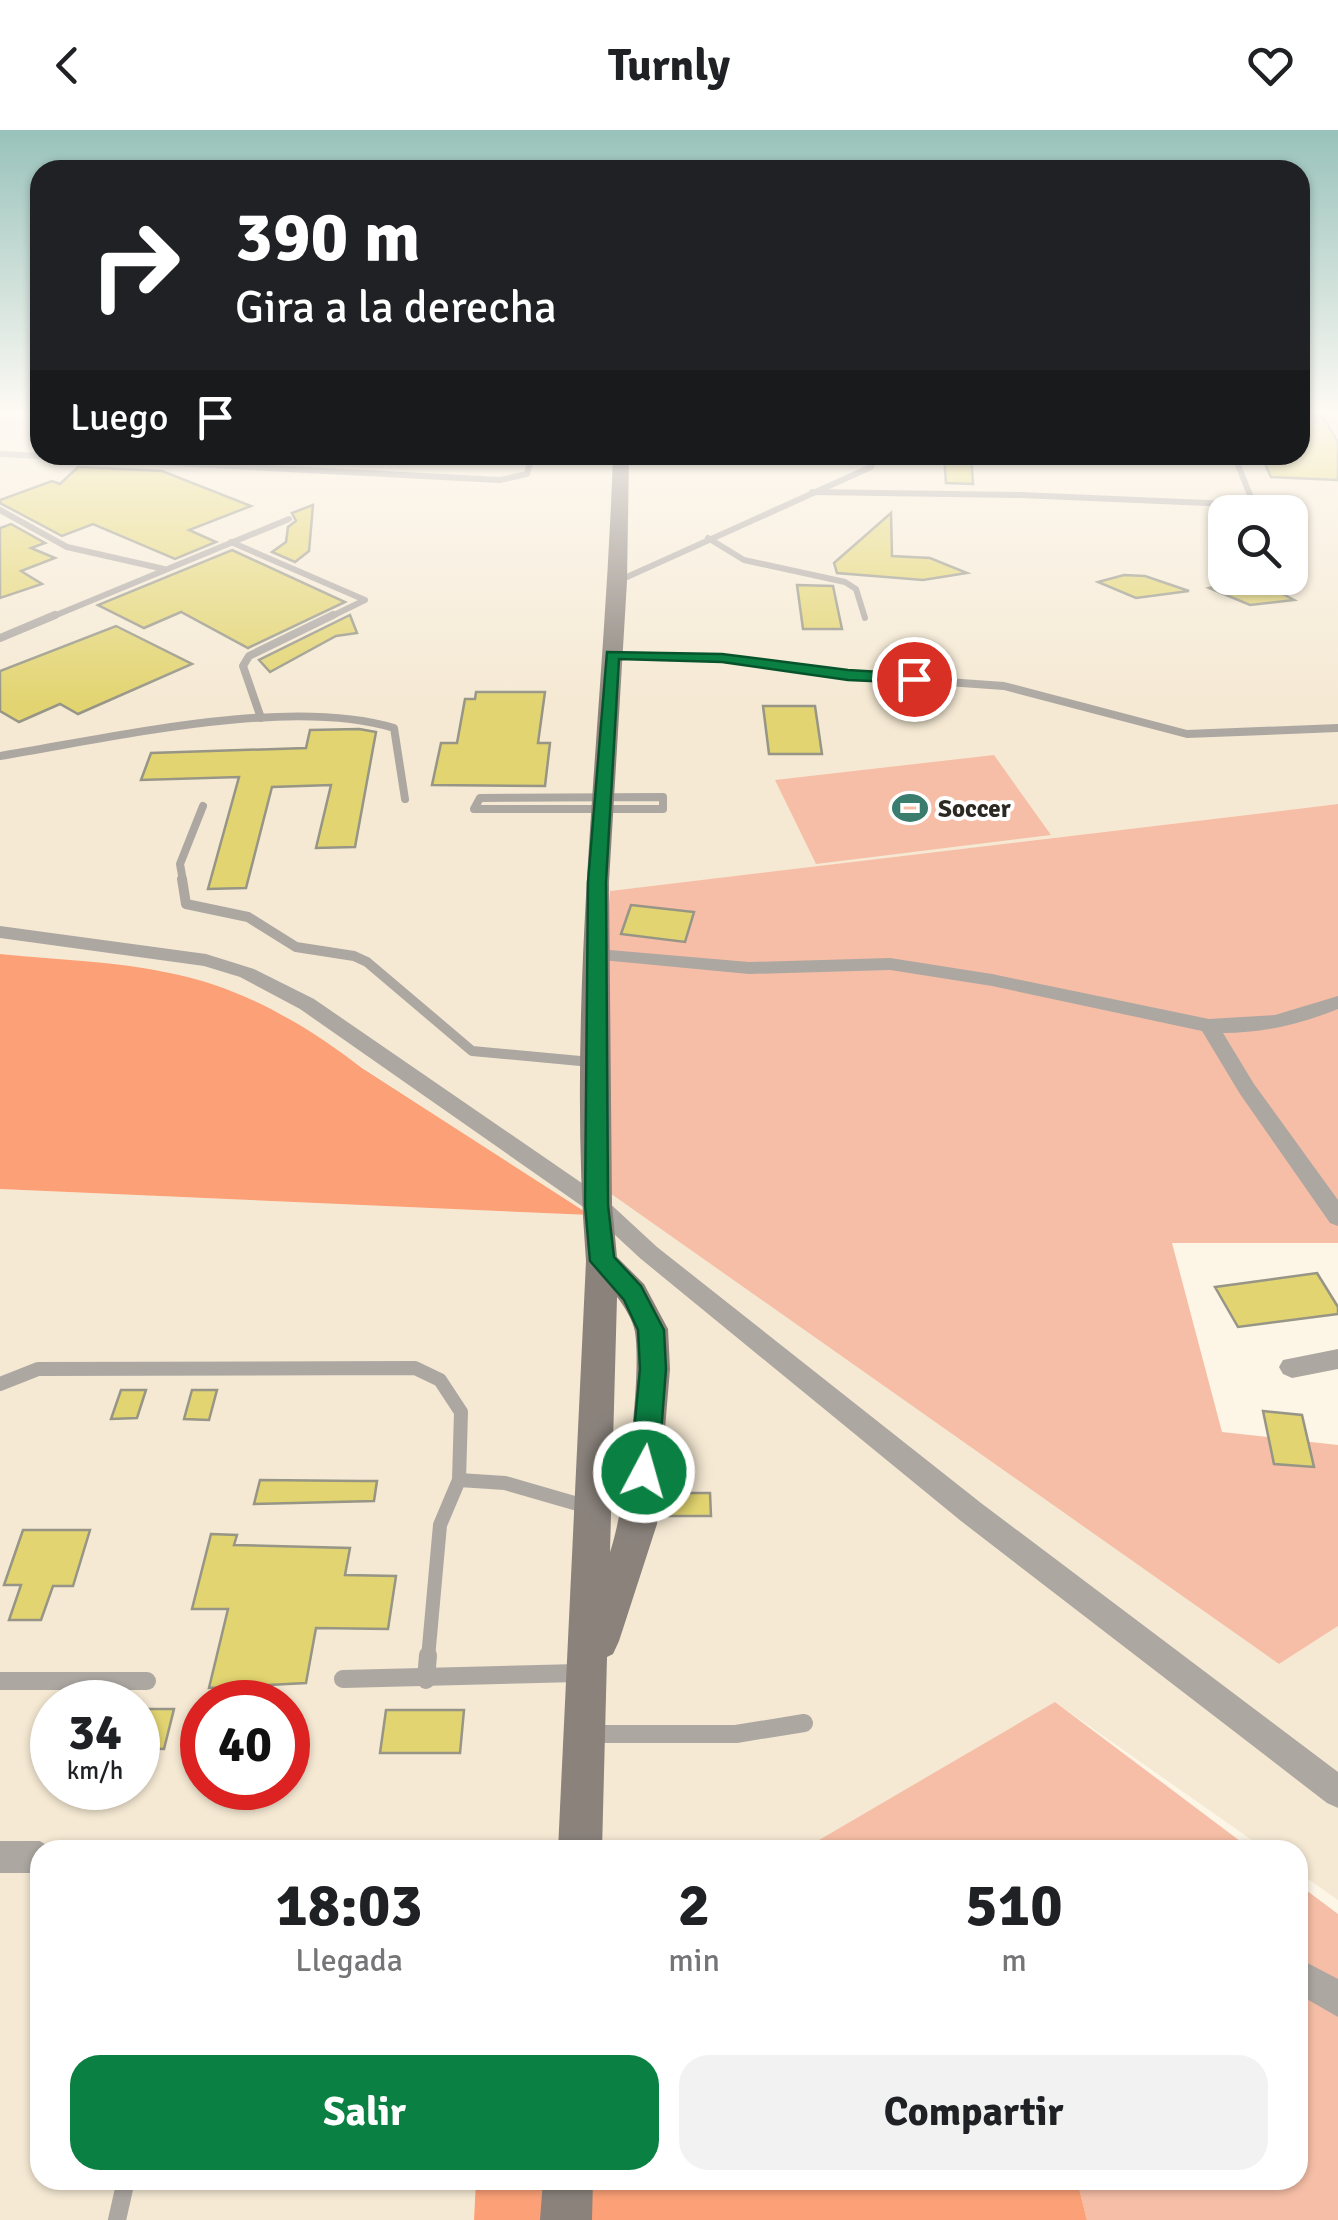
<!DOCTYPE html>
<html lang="es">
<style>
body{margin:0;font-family:Signika,sans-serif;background:#f2f2f2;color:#202124;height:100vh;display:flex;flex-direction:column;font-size:38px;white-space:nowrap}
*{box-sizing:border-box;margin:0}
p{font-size:32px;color:#757577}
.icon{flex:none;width:55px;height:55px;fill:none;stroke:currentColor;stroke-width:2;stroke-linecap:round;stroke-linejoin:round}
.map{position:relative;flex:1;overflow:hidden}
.details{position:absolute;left:30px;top:1710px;width:1278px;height:350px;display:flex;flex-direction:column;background:#fff;border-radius:30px;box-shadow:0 2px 8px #0004}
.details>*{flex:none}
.top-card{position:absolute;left:30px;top:30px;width:1280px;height:305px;border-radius:30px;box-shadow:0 2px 8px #0004;background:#202124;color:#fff;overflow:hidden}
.tools{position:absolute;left:1208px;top:365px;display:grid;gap:20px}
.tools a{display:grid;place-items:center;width:100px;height:100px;border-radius:20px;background:#fff;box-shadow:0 2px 8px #0004;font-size:50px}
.speed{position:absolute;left:30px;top:1550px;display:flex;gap:20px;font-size:50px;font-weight:700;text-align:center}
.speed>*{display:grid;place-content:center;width:130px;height:130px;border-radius:50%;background:#fff;box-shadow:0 2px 8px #0004;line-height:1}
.speed small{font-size:25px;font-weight:400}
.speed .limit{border:15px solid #d22;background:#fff;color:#111}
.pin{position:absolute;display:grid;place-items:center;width:85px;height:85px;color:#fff;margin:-42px;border:5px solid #fff;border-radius:50%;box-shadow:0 2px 10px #0007}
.me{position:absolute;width:110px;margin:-55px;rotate:6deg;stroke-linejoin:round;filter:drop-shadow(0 0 8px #0008)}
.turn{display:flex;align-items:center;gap:35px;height:210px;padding:0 40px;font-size:45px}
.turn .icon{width:130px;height:130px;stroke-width:2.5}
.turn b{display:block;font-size:70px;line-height:85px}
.then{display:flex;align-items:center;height:95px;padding:0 40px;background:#0003;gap:20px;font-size:38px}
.eta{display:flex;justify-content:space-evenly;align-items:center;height:170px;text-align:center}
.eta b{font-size:60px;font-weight:800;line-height:70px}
.cta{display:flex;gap:20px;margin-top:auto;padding:20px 40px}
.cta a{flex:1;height:115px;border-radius:30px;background:#0b8043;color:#fff;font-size:40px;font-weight:800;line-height:115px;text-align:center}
.cta a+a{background:#f2f2f2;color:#202124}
header{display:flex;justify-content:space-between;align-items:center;height:130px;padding:0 40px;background:#fff;font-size:45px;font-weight:800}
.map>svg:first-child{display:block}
.built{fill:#f5e9d3;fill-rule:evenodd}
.green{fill:#f6bea6}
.forest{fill:#fca177}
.building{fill:#e2d470;stroke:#969586;stroke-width:2.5}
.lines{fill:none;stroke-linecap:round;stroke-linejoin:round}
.lane-far4{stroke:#ada7a2;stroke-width:6}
.lane-far3{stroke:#ada7a2;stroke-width:8}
.lane-far2{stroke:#ada7a2;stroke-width:10}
.lane-far1{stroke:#ada7a2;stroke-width:14}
.lane{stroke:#ada7a2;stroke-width:18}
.street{fill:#ada7a2;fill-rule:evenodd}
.secondary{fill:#8a827b;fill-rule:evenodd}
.route{fill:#0b8043;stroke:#07532c;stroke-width:2.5}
.labels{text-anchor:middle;stroke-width:8;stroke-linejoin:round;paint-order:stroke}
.far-poi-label{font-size:25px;font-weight:bold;fill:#2c2923;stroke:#fff;text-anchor:start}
</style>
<header><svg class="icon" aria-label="back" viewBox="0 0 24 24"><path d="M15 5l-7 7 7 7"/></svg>Turnly<svg class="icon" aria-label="heart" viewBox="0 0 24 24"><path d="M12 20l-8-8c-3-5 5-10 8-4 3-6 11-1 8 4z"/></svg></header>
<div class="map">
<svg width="1338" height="2090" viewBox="0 0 1338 2090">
<rect width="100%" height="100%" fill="#fdf5e6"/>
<path class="built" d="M0 282H40V325H1300V282H1338V674L595 763 1279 1534 1338 1496V1770L1298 1742V1720H1266L1055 1572 867 1720H40V2050H476L474 2090H0V1059L587 1085 280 883 168 842 0 824ZM1225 382H1290V448H1225ZM52 1572H138V1658H52ZM202 1572H288V1658H202Z"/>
<g class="green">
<path d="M994 625 1051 705 816 734 775 650Z"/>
<path d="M1338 674V1113H1172L1222 1302 1338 1315V1496L1279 1534 590 1049 610 761Z"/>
<path d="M1055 1572 1252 1720H802Z"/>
<path d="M1298 1754 1338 1784V2090H1087L1077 2050H1298Z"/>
</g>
<g class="forest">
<path d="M0 824C56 830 115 831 170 843 241 857 305 894 362 938L590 1085 0 1059Z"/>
<path d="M476 2050H1077L1087 2090H474Z"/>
</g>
<g class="building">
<path d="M1300 282H1320L1338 312V350L1271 347 1261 325H1300Z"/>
<path d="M944 325H971L973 354 946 353Z"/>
<path d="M78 337 162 341 251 376 189 400 216 412 175 429 93 394 62 406 0 373V370L52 351 60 354Z"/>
<path d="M313 375 309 421 295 432 272 422 286 412 288 397 296 391 292 383Z"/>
<path d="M891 383 892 426 930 428 967 443 923 450 837 443 834 433Z"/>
<path d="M11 394 45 413 31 418 55 428 21 441 42 454 0 468V398Z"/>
<path d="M232 420 345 472 248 518 181 482 144 498 98 475Z"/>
<path d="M1124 445 1145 446 1189 461 1136 468 1098 452Z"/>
<path d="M1234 451 1264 454 1294 470 1250 475 1209 458Z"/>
<path d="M797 455 833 456 842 499H803Z"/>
<path d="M350 485 357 503 336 506 270 542 259 530Z"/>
<path d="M116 496 192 534 78 584 60 574 19 592 0 581V541Z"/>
<path d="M476 562H545L538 613H550L545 656 432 655 441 613H457L465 569H475Z"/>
<path d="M763 576H815L822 624H769Z"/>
<path d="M359 599 376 602 355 717 316 718 331 655 272 657 246 758 208 759 239 647 141 650 151 623 306 618 310 600Z"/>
<path d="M631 775 694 782 685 812 621 804Z"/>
<path d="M1317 1143 1338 1177V1184L1238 1197 1215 1157Z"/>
<path d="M121 1260H146L137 1288 111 1289Z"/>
<path d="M192 1260H217L209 1290 184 1289Z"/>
<path d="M1263 1281 1302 1285 1314 1337 1274 1334Z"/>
<path d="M260 1350 361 1351H377L374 1371 254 1374Z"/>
<path d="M667 1363H710L711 1386H667Z"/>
<path d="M23 1400H90L73 1456H53L41 1490H9L21 1455H4Z"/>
<path d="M211 1404 237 1405 234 1415 350 1418 345 1445 396 1446 388 1499 316 1498 306 1553 209 1558 228 1479H192Z"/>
<path d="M138 1579H174L164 1619 138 1618Z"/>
<path d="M386 1580H464L460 1623H380Z"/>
</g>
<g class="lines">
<g class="lane-far4">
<path d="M0 324 500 350 527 344 532 325"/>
<path d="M812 362 1021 365 1254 375 1234 325"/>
<path d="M0 380 67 417 164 439"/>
<path d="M708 408 744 430 845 452 856 459 865 488"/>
<path d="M231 412 365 470 328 488"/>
<path d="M618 451 871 337 877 325"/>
<path d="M49 488 289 389"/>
</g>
<g class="lane-far3">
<path d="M0 508 55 485"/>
<path d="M612 525 722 528 848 545 1004 556 1187 604 1338 598"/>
<path d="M261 588 243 536 249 526 333 485"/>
<path d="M0 626C111 608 288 566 394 598L405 669"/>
<path d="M663 667V679H474L480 668Z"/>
<path d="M183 751 180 734 203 676"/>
</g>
<path class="lane-far2" d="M182 749 186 774 248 787 296 817 354 826 367 832 472 921 591 932"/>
<g class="lane-far1">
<path d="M0 1254 38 1239 415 1238 440 1250 461 1282 459 1350 440 1395 428 1528"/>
<path d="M459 1350 505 1353 588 1377"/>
</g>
<g class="lane">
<path d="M343 1549 578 1543"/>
<path d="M426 1550 428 1525"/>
<path d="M0 1551H147"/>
<path d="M590 1604H736L804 1593"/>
<path d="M117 2090 126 2050"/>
</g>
<g class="street">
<path d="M0 796 206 824 254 839 314 869 605 1069 657 1117 981 1373 1338 1642V1678L1327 1673 961 1391 641 1129 589 1081 300 879 240 847 204 836 0 808Z"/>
<path d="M598 819 749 832 890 828 992 844 1209 889 1275 885 1338 866V879C1301 894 1263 903 1223 903L1254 954 1338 1070V1096L1330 1093 1240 964 1202 901 992 856 890 840 749 844 591 829 588 825Z"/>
<path d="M1338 1219V1239L1292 1248 1283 1244 1279 1237 1283 1230Z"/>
<path d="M0 1711H40L54 1720H40V1743H0Z"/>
<path d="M1298 1828 1338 1849V1887L1298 1864Z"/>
</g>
<g class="secondary">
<path d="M613 325H629L627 451 609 752 612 1075 617 1127 644 1154 668 1199 670 1239 657 1394 619 1511 613 1524 607 1527 602 1720H558L586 1131C565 864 604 592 613 325ZM617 1167C624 1176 633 1190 635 1202 642 1247 625 1378 610 1422Z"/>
<path d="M543 2050H593L592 2090H540Z"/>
</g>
</g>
<linearGradient id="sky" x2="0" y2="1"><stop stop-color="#98c2bb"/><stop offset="0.49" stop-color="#fefaf4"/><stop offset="1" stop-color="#fefaf4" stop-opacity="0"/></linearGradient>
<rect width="1338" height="575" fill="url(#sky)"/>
<path class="route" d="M607 522 722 524 848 540 914 544 921 549 914 553 848 550 722 532 619 529 606 752 608 1075 614 1127 641 1156 664 1200 666 1239 658 1342 654 1351 644 1355 634 1351 630 1342 640 1239 638 1200 624 1170 590 1131 585 1075 588 752Z"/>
<defs>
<symbol id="stadium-bare" viewBox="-9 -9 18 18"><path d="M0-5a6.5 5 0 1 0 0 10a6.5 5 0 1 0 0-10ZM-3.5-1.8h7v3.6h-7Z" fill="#3a7c6d" stroke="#fff" stroke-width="2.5" paint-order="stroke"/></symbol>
</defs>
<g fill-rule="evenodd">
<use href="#stadium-bare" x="885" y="653" width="50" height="50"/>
</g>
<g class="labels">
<g class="far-poi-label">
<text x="938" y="687">Soccer</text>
</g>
</g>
</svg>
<div class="tools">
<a><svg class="icon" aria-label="search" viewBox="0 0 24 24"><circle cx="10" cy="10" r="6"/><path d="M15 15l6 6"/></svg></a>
</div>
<div class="speed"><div>34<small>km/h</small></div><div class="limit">40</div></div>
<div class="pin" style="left:914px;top:549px;background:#d93025"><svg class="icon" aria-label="arrive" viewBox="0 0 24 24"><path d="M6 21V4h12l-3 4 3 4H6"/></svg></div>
<svg class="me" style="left:644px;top:1342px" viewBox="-20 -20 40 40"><circle r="17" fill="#0b8043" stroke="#fff" stroke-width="3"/><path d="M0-11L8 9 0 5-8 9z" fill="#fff"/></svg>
<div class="top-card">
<div class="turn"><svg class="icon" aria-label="right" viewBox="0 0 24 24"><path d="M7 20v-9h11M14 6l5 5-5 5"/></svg><div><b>390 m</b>Gira a la derecha</div></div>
<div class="then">Luego<svg class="icon" aria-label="arrive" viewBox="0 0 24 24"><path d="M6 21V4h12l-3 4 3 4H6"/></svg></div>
</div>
<section class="details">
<div class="eta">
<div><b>18:03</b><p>Llegada</p></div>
<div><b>2</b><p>min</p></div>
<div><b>510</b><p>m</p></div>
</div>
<div class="cta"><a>Salir</a><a>Compartir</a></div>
</section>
</div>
